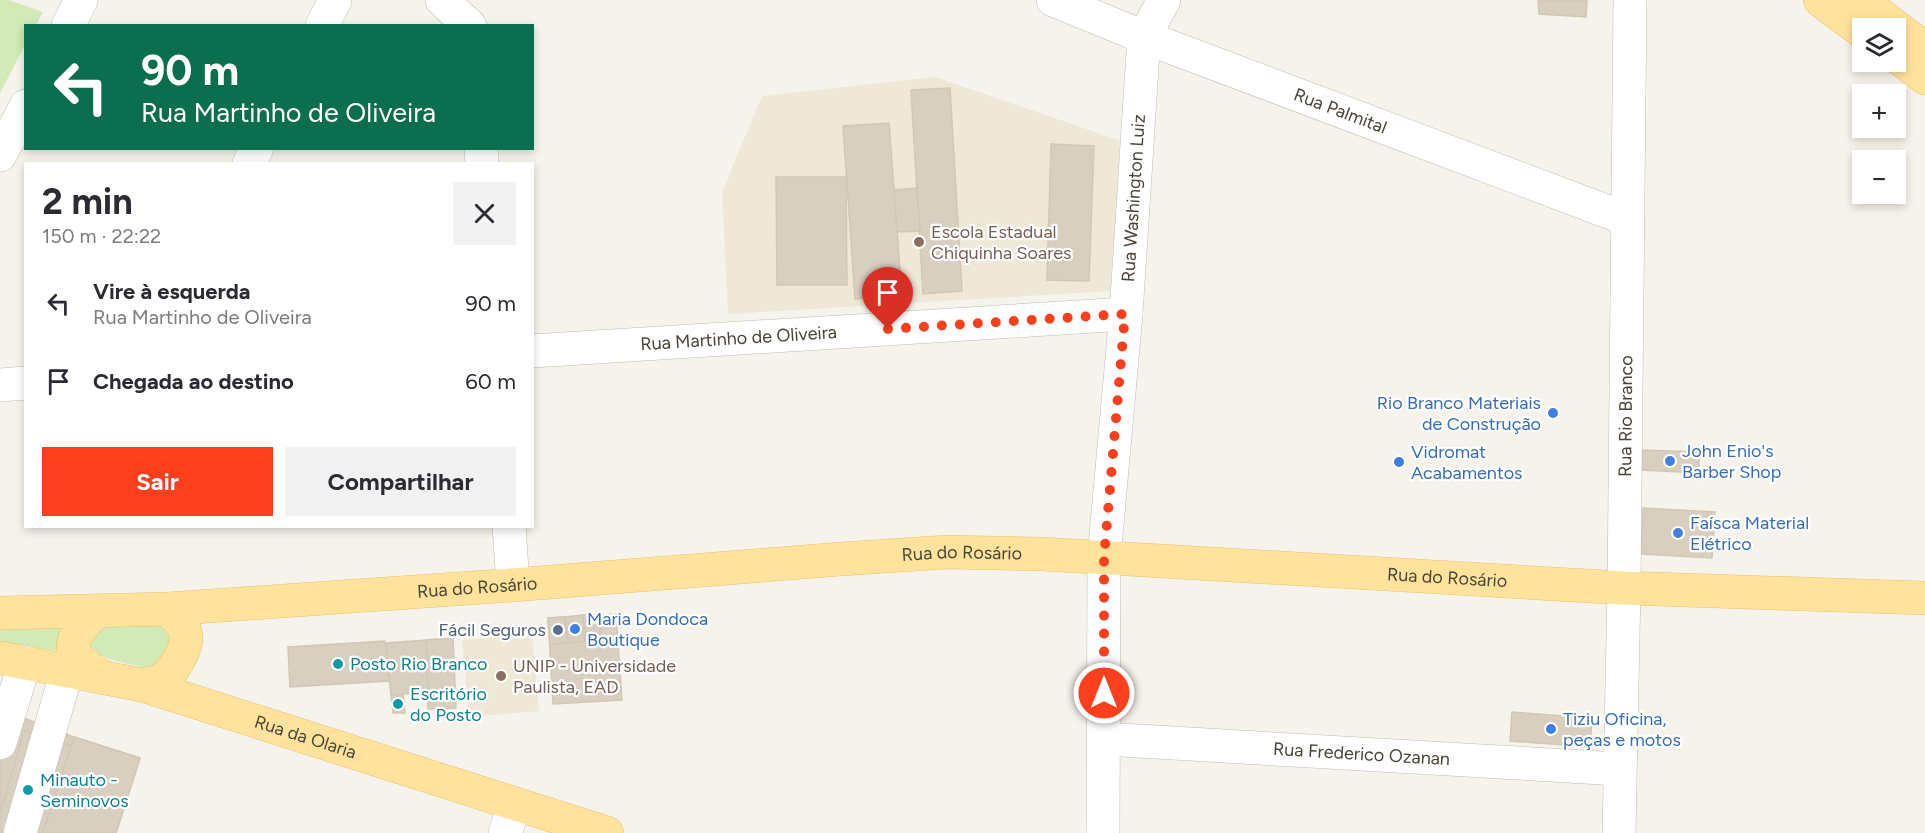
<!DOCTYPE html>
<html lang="pt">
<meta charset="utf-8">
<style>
body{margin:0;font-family:Figtree,sans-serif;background:#f2f2f3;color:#2b2b33;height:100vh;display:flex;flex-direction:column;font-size:22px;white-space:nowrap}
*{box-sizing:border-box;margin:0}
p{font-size:20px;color:#7c7c81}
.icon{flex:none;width:33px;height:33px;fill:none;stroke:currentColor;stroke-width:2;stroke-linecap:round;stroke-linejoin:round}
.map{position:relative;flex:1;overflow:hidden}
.sheet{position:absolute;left:24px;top:162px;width:510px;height:366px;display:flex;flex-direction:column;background:#fff;border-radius:0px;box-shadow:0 3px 9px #0003}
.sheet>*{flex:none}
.hud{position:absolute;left:24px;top:24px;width:510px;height:126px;border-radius:0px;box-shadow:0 3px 9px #0003;background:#0b6e4f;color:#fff;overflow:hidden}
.buttons{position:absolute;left:1852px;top:18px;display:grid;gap:12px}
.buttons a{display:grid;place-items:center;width:54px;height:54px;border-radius:0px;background:#fff;box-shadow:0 3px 9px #0003;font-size:30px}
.pin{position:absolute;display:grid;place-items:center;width:51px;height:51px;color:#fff;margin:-62px -26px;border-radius:50% 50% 50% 0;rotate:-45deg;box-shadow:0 0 6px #0007}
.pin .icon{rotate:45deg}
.me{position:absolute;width:66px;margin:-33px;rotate:0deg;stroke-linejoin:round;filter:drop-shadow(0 0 4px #0008)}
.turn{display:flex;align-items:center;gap:21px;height:126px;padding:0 18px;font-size:27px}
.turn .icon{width:78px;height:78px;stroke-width:2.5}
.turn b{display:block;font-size:42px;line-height:51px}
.round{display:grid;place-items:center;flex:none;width:63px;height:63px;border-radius:0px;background:#f2f2f3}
.overview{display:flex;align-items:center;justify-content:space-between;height:102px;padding:0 18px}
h1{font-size:36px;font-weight:700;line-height:45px}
.cta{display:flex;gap:12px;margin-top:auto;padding:12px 18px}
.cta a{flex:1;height:69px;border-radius:0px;background:#fc3f1d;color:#fff;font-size:24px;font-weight:700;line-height:69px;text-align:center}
.cta a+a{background:#f2f2f3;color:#2b2b33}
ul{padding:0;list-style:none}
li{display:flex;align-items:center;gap:18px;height:78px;padding:0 18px}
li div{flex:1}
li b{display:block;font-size:22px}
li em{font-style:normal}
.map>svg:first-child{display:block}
.education{fill:#efe8d6}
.green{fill:#d2eab5}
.building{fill:#d8cfc1;stroke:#d3c7b4;stroke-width:1.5}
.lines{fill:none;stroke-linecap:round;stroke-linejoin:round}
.minor-casing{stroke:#c2bbae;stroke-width:34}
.major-casing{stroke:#e6c16a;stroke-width:34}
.minor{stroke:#fff;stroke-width:33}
.major{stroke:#ffe39c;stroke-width:33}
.route{stroke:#fc3f1d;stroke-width:10;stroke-dasharray:0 18}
.education-dot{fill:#8d6e63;stroke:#fff;stroke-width:2}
.shop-dot{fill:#3f7fe0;stroke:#fff;stroke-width:2}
.service-dot{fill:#5c6f8a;stroke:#fff;stroke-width:2}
.culture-dot{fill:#0f9aa8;stroke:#fff;stroke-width:2}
.labels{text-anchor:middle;stroke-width:4.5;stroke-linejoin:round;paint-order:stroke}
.street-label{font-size:18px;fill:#4b4439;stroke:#fff}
.education-label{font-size:18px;fill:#785e54;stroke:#fff;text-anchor:start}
.shop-label{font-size:18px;fill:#366cbe;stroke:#fff;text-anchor:start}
.service-label{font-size:18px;fill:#4e5e75;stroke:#fff;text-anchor:end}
.culture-label{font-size:18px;fill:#0d838f;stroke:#fff;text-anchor:start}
</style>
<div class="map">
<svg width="1925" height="833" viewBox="0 0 1925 833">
<rect width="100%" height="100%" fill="#f6f3ec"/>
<g class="education">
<path d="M935 77 1121 141 1110 291 728 314 722 192 762 96Z"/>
<path d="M532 634 539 711 469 717 462 640Z"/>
</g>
<g class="green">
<path d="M0 0H9L43 12 36 25 26 26 25 45 0 93Z"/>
<path d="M151 622 159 623 174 638 159 669C139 667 101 660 86 647L96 629Z"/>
<path d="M66 624 59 651 0 642V625Z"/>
</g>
<g class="building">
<path d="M1538 0H1587L1586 17 1539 14Z"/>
<path d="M950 88 962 291 923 294 911 90Z"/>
<path d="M889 123 902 296 855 299 843 126Z"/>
<path d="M1051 144 1094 146 1089 281 1047 280Z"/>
<path d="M776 177H846L847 285H777Z"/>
<path d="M917 188 920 231 897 232 894 190Z"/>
<path d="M1642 450 1699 452V473L1642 470Z"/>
<path d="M1643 508 1715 512 1712 558 1641 554Z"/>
<path d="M616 614 622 700 553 704 548 618Z"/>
<path d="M583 615 585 641 568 643 565 617Z"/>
<path d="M583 615H599L601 639 585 641Z"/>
<path d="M565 617 568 643 550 645 548 618Z"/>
<path d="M453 638 456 708 428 709 426 640Z"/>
<path d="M426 640 427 665 388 669 386 643Z"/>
<path d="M385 641 390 681 290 687 288 647Z"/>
<path d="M427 665 428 692 391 695 388 669Z"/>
<path d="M403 694 405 713H393L391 695Z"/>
<path d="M0 709 74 737 140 758 116 833H0Z"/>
<path d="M1512 712 1592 718 1590 747 1510 741Z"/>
<path d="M0 723 71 746 43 833H0Z"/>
<path d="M0 727 23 735 0 814Z"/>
<path d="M74 737 140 758 116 833H43Z"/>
</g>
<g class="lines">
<defs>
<g id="minor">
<path d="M442 0 470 26"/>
<path id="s1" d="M1053 0 1144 37 1627 219"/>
<path d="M68 26 81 0"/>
<path d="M322 26 335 0"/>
<path d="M481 148 482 164"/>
<path d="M0 155 26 106"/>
<path d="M249 164 257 148"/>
<path id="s2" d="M532 351 1126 314"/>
<path d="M0 385 26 383"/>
<path d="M509 526 513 585"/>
<path id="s3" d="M1104 739 1619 769"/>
<path d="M0 743 25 662"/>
<path d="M20 833 67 671"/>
<path d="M505 833 515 804"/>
<path id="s4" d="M1103 833 1104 558 1126 314 1144 37 1164 0"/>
<path id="s5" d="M1619 833 1624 588 1630 0"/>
</g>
<g id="major">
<path d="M1820 0 1863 32"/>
<path d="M1861 0 1925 49"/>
<path d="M1896 56 1925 78"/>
<path d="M98 611C62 643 66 654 105 678"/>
<path id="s6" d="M0 613 167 609 513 585 841 559 947 552 1042 554 1624 588 1925 598"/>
<path id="s7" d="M0 658 142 685 607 833"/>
<path d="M142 685C148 683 155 683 160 680 173 674 187 649 186 636 185 624 175 616 167 609"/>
</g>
</defs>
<use href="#minor" class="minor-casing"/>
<use href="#major" class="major-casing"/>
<use href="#minor" class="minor"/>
<use href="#major" class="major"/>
</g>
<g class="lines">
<path class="route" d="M888 329 1125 314 1104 558V693"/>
</g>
<g class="education-dot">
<circle cx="919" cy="242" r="6"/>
<circle cx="501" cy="676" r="6"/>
</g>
<g class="shop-dot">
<circle cx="1553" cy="413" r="6"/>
<circle cx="1670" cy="461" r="6"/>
<circle cx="1399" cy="462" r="6"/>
<circle cx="1678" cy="533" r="6"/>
<circle cx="575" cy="629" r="6"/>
<circle cx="1551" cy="729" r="6"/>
</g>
<circle class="service-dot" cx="558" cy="630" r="6"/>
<g class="culture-dot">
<circle cx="338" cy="664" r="6"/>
<circle cx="398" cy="704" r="6"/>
<circle cx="28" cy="790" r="6"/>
</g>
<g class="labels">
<g class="street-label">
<text dy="6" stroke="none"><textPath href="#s1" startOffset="308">Rua Palmital</textPath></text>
<text dy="6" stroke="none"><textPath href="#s4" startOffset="636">Rua Washington Luiz</textPath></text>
<text dy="6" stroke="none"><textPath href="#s2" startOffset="207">Rua Martinho de Oliveira</textPath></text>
<text dy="6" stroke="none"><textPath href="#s5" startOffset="417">Rua Rio Branco</textPath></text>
<text dy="6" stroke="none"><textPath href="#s6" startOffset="964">Rua do Rosário</textPath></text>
<text dy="6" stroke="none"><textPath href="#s6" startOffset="1450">Rua do Rosário</textPath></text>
<text dy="6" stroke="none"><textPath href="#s6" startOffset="478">Rua do Rosário</textPath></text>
<text dy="6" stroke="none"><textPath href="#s7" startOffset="316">Rua da Olaria</textPath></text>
<text dy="6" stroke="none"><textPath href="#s3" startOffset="258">Rua Frederico Ozanan</textPath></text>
</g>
<g class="education-label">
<text x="931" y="238">Escola Estadual<tspan x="931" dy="21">Chiquinha Soares</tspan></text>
<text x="513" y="672">UNIP - Universidade<tspan x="513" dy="21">Paulista, EAD</tspan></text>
</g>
<g class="shop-label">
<text x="1541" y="409" text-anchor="end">Rio Branco Materiais<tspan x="1541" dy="21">de Construção</tspan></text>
<text x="1682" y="457">John Enio's<tspan x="1682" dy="21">Barber Shop</tspan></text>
<text x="1411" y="458">Vidromat<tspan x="1411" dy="21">Acabamentos</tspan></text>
<text x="1690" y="529">Faísca Material<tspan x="1690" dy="21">Elétrico</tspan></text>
<text x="587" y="625">Maria Dondoca<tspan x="587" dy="21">Boutique</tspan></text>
<text x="1563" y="725">Tiziu Oficina,<tspan x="1563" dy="21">peças e motos</tspan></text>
</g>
<g class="service-label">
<text x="546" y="636">Fácil Seguros</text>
</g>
<g class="culture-label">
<text x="350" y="670">Posto Rio Branco</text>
<text x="410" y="700">Escritório<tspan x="410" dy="21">do Posto</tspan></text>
<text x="40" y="786">Minauto -<tspan x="40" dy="21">Seminovos</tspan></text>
</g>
</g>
</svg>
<div class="buttons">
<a><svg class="icon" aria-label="layers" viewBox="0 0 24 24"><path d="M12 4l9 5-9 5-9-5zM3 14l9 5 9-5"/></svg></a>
<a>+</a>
<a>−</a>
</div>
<div class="pin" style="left:888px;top:329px;background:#d93025"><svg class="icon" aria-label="arrive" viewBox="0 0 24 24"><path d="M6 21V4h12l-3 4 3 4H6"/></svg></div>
<svg class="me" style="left:1104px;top:693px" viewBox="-20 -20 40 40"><circle r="17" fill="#fc3f1d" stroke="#fff" stroke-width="3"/><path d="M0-11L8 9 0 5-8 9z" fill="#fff"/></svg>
<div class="hud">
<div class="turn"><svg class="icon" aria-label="left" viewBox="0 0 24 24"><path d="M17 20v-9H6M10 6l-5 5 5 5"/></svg><div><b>90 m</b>Rua Martinho de Oliveira</div></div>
</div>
<section class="sheet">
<div class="overview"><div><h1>2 min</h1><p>150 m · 22:22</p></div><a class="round"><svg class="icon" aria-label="close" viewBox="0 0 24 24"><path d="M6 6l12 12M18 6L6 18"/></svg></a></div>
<ul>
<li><svg class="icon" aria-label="left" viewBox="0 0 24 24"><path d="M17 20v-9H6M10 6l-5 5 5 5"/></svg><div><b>Vire à esquerda</b><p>Rua Martinho de Oliveira</p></div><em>90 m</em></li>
<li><svg class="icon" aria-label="arrive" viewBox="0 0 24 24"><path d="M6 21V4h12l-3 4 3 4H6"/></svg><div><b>Chegada ao destino</b></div><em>60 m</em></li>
</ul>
<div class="cta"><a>Sair</a><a>Compartilhar</a></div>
</section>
</div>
